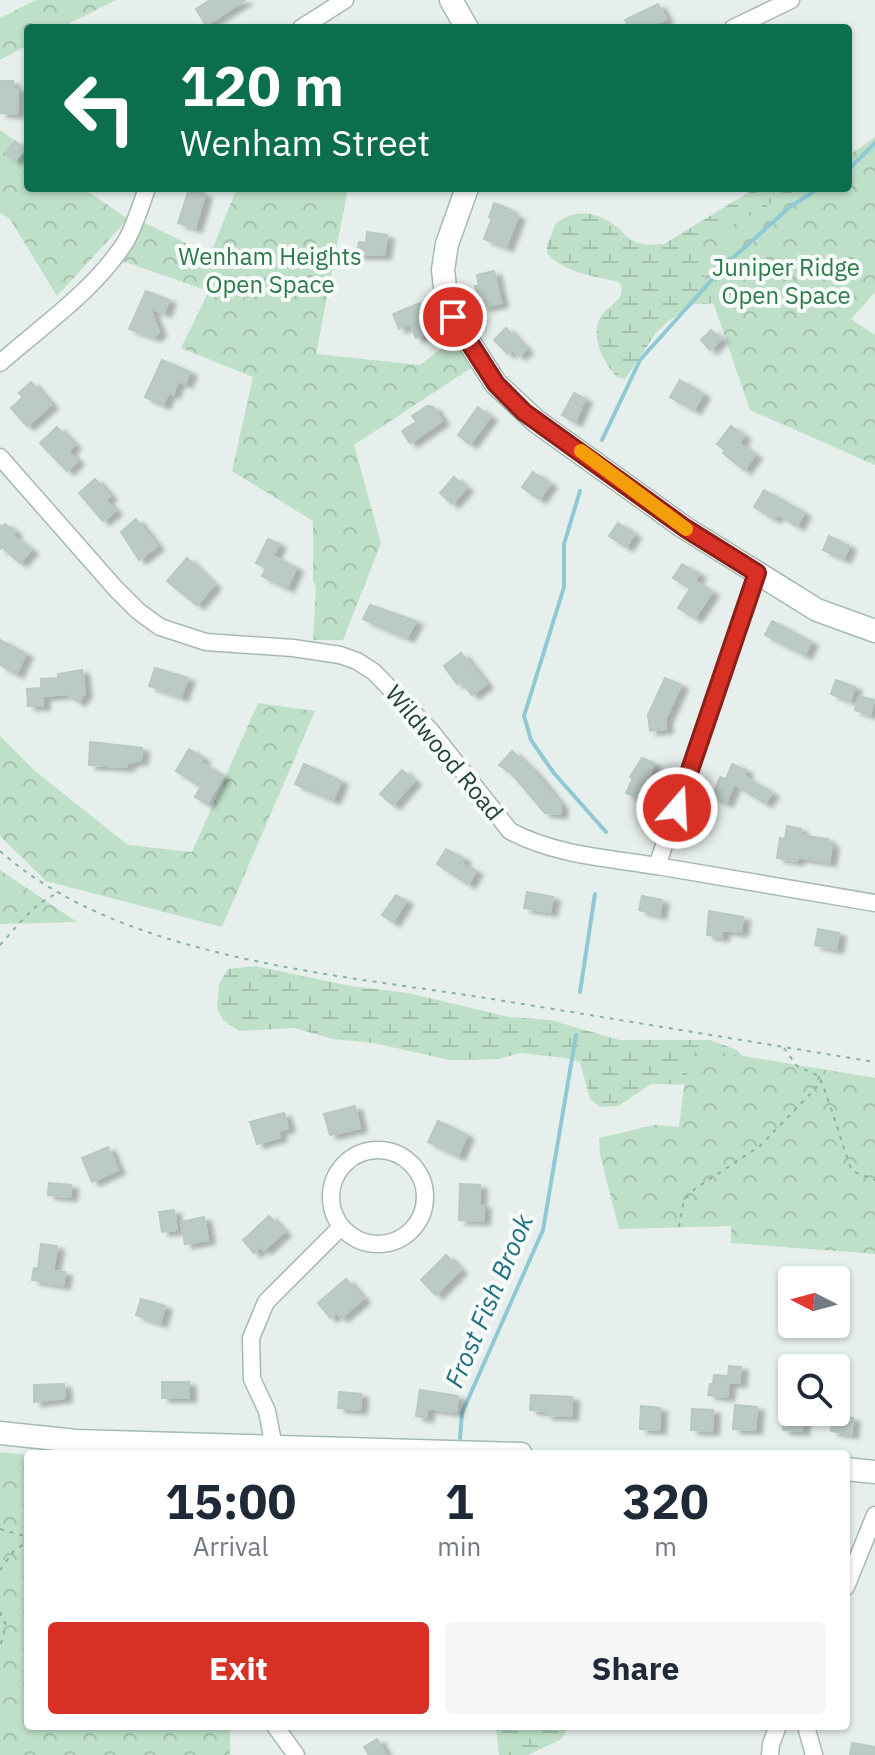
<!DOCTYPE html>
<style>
body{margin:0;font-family:"IBM Plex Sans",sans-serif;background:#f6f6f7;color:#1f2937;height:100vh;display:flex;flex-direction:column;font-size:30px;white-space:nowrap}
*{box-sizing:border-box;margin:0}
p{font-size:26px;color:#747a83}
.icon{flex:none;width:44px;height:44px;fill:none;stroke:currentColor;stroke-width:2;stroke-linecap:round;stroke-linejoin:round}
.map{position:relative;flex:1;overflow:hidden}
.panel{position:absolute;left:24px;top:1450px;width:826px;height:280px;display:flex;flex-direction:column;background:#fff;border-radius:8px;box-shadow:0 2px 6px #0004}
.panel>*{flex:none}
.top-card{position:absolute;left:24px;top:24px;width:828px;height:168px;border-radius:8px;box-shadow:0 2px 6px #0004;background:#0b6e4f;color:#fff;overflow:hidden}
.needle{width:52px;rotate:276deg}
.fabs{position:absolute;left:778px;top:1266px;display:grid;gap:16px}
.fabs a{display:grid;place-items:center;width:72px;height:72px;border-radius:8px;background:#fff;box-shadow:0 2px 6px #0004;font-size:40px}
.pin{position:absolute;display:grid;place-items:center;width:68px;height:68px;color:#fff;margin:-34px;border:4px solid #fff;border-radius:50%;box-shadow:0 2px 8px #0007}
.me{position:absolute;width:88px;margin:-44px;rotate:19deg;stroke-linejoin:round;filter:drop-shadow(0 0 6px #0008)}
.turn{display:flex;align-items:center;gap:28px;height:168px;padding:0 24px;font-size:36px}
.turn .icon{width:104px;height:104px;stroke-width:2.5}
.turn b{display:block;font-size:56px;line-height:68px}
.eta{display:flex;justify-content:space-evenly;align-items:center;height:136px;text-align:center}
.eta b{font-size:48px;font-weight:800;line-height:56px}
.primary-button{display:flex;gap:16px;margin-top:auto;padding:16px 24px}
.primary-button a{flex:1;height:92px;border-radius:8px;background:#d93025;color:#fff;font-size:32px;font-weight:800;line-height:92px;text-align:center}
.primary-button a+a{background:#f6f6f7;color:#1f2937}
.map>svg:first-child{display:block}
.wetland{fill:url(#wetland-marsh)}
.park{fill:url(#park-crowns)}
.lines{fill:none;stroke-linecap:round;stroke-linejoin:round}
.stream{stroke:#8ec9d4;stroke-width:4}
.building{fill:#bbcac4;stroke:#b8c9c2;stroke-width:2;filter:url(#shadow)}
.street-casing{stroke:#a8b8b2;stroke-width:19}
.secondary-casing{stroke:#a4bbb3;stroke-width:25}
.path{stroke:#86b3a5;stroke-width:2;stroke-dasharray:4 6;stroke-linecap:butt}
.street{stroke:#fff;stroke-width:16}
.secondary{stroke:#fff;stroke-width:22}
.route-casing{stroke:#8d1f18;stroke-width:20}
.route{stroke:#d93025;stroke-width:14}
.slow{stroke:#f59e0b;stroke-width:14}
.labels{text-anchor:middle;stroke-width:8;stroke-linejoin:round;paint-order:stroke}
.park-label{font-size:24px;fill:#2d7a4b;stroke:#f7fbf9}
.street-label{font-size:24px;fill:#24423a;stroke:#f7fbf9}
.water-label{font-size:26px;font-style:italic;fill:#1c6f80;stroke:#f7fbf9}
</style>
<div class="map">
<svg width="875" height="1755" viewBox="0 0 875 1755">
<defs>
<pattern id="wetland-marsh" width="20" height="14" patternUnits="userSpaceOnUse" patternTransform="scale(2)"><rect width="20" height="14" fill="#bfe0c8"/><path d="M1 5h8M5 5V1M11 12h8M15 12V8" fill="none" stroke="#a4c1ad"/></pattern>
<pattern id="park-crowns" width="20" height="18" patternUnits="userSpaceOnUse" patternTransform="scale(2)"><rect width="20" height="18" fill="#bfe0c8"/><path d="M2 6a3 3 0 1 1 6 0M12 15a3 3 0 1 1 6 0" fill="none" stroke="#a4c1ad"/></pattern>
<filter id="shadow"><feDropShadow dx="7" dy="4" stdDeviation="2" flood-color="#0004"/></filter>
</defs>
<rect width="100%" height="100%" fill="#e6efeb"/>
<g class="wetland">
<path d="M756 188H836L726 303 694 304 667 322 656 333 625 379 617 377C604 363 590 338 600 318 607 305 629 299 619 282 594 276 564 273 547 253V245L556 223C575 209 596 211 614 225 621 229 626 238 633 241 643 246 655 245 664 244Z"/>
<path d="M255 966 350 986 408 993 509 1017 550 1020 620 1040H710L737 1050 745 1059 716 1085 651 1084 618 1106 600 1107 590 1099 580 1062 565 1058 520 1053 499 1059 450 1060 373 1043 333 1039 294 1028 239 1031 223 1020 217 1008 219 984 228 969Z"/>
<path d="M496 1726H566L565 1734 560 1740 528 1755H499Z"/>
</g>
<g class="park">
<path d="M36 0H116L60 28H28V45L0 60V18Z"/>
<path d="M0 130 28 150V188H83L128 219 57 296 10 219 0 213Z"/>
<path d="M875 137V292L851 319 875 335V465L750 410 694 246 800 188H848V156Z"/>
<path d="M237 188H348L316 354 420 365 454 339 471 368 354 445 381 543 343 640H313L316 587 313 581V521L232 471 253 377 181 348 209 291 122 261 143 222 210 255Z"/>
<path d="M258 703 315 711 222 927 46 881 0 836V736L35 771 128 845 192 852Z"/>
<path d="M0 870 77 922 0 924Z"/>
<path d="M696 1048 875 1078V1254L731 1243V1226L619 1229 600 1155 599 1138 654 1125 679 1127 685 1079Z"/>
<path d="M0 1452 28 1455V1726H230V1755H0Z"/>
</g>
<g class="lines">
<g class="stream">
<path d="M848 170 875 143"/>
<path d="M602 440 640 360 727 263 790 207 819 188"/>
<path d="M580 491 564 544V587L524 716 531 740 553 772 606 832"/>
<path d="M580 992 595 894"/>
<path d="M460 1438 462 1413 543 1230 576 1035"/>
</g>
</g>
<g class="building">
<path d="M210 0H245L206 25 196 9Z"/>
<path d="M658 4 666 19 648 28H629L625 20Z"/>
<path d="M0 81H13V88H18L17 114 0 113Z"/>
<path d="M15 141 25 149 15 161 5 153Z"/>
<path d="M189 189 205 194 195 228 178 223Z"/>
<path d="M494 203 511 210 510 213 518 216 506 247 484 239 492 218 489 217Z"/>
<path d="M367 232 387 235 384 255H357L359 242 366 243Z"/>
<path d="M494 271 501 303 483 307 475 286H479L477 275Z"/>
<path d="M146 291 169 300 164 313 150 308 159 332 154 337 129 329Z"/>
<path d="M420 303 428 320 423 322 427 333 416 338 410 324 399 329 393 314Z"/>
<path d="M506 328 526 349 519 356 512 350 508 354 494 340Z"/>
<path d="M711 330 721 339 710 350 701 340Z"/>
<path d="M162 360 190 372 185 384 178 381 173 394 169 392 163 405 145 397Z"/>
<path d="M680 380 703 394 694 410 670 397Z"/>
<path d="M31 382 51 405 27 426 11 408 23 397 19 393Z"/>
<path d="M574 393 585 399 575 422 562 415Z"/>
<path d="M427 406 433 407 442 421 410 443 402 431 416 422 412 416Z"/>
<path d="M478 407 490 417 470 444 458 435Z"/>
<path d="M731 426 744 436 739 443 755 455 744 470 723 453 725 450 717 444Z"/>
<path d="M57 427 74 445 68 451 77 461 67 471 40 443Z"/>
<path d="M533 472 550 484 539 499 522 487Z"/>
<path d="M454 477 466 488 452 504 440 493Z"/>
<path d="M95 479 110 496 105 500 115 511 103 521 79 493Z"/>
<path d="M764 490 804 513 797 526 777 514 774 519 754 507Z"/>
<path d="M136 519 157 546 139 560 121 532Z"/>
<path d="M618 523 634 534 626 547 609 536Z"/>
<path d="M5 524 15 532 12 535 31 550 20 563 2 547 0 549V525L2 527Z"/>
<path d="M829 536 849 546 844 559 823 550Z"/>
<path d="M268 539 279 544 273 556 296 568 287 588 262 576 266 568 256 563Z"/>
<path d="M187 558 214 585 197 605 167 581Z"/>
<path d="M682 564 699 574 690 588 673 578Z"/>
<path d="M695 581 712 592 695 618 678 608Z"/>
<path d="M370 605 416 621 407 638 363 619Z"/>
<path d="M772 621 811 642 805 655 765 635Z"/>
<path d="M0 640 26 654 16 674 0 665Z"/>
<path d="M461 653 486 684 472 695 461 681 457 684 444 666Z"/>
<path d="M155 668 188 678 181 697 149 686Z"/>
<path d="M82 670 85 693 78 702 67 694 42 696 43 706H28L27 689 41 688V679L58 678V674Z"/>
<path d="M665 678 681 685 665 720 666 729 650 731 648 715Z"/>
<path d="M836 680 855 687 850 701 831 694Z"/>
<path d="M859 696 874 700 870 715 855 710Z"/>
<path d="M90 742 142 748 141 760 127 763V767L89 765Z"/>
<path d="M189 749 203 758 200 762 223 776 207 804 195 797 201 787 176 771Z"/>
<path d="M512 751 532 770 561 805 560 814 545 813 511 773 499 765Z"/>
<path d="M642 758 654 763 640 799 626 793 633 778 630 777Z"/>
<path d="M304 764 341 781 333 800 295 784Z"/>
<path d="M732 764 746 770 744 776 772 793 765 803 734 784 726 803 712 797 720 777 730 781 726 779Z"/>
<path d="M402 770 414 781 393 805 380 794Z"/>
<path d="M787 826 801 829 800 835 828 839 827 843 832 844 829 862 798 857 797 861 777 858 780 838 785 839Z"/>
<path d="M446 849 464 859 462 864 476 871 468 884 437 864Z"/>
<path d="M527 892 553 897 550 912 524 908Z"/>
<path d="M396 895 406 901 393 922 382 915Z"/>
<path d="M642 896 662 900 659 915 639 910Z"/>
<path d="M709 911 743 917 741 932 722 930V937L707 935Z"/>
<path d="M818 929 839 933 836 949 815 945Z"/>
<path d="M355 1106 360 1128 330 1135 324 1114Z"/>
<path d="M284 1113 288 1128 278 1131 280 1137 257 1144 250 1122Z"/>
<path d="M438 1121 467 1135 458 1156 428 1142Z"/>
<path d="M108 1147 118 1170 92 1182 82 1158Z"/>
<path d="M49 1183 71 1185 70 1197 48 1195Z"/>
<path d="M460 1184 480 1185 479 1205H484L483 1221 459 1220Z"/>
<path d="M174 1210 177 1230 162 1232 159 1212Z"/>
<path d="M269 1216 284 1232 264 1250 261 1247 254 1253 243 1240Z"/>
<path d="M204 1217 208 1240 185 1244 181 1222Z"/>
<path d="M41 1244 57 1246 53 1271 65 1272 63 1285 32 1280 34 1268 38 1269Z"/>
<path d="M446 1255 460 1270 436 1295 421 1280Z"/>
<path d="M346 1279 363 1299 341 1318 337 1313 330 1318 318 1303Z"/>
<path d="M141 1299 165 1306 160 1323 136 1315Z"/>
<path d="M729 1366 741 1367 739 1383 729 1382 727 1397 708 1395 710 1384H713L714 1375 728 1376Z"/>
<rect x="162" y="1382" width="27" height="16"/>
<path d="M64 1384 65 1398 34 1402V1385Z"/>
<path d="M420 1390 458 1396 456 1412 428 1408 426 1418 416 1416Z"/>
<path d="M339 1392 361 1394 360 1410 338 1408Z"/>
<path d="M531 1395 572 1397 571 1416 546 1415V1411L530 1410Z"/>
<path d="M735 1405 757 1407 755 1430 733 1429Z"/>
<path d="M641 1406 660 1408 659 1430 640 1429Z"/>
<path d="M692 1409 713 1410 712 1431 691 1430Z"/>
<path d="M784 1412H803L802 1431 783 1430Z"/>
<path d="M833 1415 853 1418 851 1434 831 1431Z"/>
<path d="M377 1739 386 1755H369L364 1747Z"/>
<path d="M852 1743 875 1747V1755H850Z"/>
</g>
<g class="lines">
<defs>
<g id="street">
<path d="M301 28 345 0"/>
<path d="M733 28 791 0"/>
<path d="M0 363C43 325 95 290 126 241 135 225 141 205 147 188"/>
<path d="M0 457 116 589 138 611 160 627 206 642 293 648 340 655 357 661 374 672 430 730 510 831C555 855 607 858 657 866L757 573"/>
<path d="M657 866 875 903"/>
<circle cx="378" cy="1197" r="47"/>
<path d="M274 1447 267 1411 252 1379 251 1338 266 1302 341 1227"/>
<path d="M846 1587 875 1515"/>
<path d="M275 1726 296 1755"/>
<path d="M806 1726 814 1755"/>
<path d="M770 1755 771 1744 778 1726"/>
</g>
<g id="secondary">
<path d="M451 0 467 28"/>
<path d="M467 188 447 244 443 270 446 296 453 317 496 384 536 421 685 528 817 610 875 631"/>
<path d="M0 1433 76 1441 521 1454"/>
<path d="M846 1469 875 1472"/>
</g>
</defs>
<use href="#street" class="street-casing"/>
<use href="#secondary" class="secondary-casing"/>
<g class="path">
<path d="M0 851C121 959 337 974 492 999 620 1020 747 1041 875 1062"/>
<path d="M0 945C16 928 37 898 61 893"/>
<path d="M784 1048 797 1066 819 1076C832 1107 840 1139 852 1171L875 1180"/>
<path d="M679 1227 684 1200 696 1188 760 1146 816 1088 819 1076"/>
<path d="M0 1529 28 1537"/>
<path d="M0 1570 13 1552 28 1541"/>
<path d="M0 1612 6 1625 0 1647"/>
</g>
<use href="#street" class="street"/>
<use href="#secondary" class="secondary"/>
</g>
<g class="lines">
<defs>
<path id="route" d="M453 317 496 384 524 412 685 528 757 573 677 808"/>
</defs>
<use href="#route" class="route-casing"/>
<use href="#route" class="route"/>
<path class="slow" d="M581 451 686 529"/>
</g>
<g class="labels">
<g class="park-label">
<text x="270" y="265">Wenham Heights<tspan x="270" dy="28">Open Space</tspan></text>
<text x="786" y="276">Juniper Ridge<tspan x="786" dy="28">Open Space</tspan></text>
</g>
<g class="street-label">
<text transform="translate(444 753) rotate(50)" y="8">Wildwood Road</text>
</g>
<g class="water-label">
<text transform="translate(489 1301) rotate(-67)" y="9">Frost Fish Brook</text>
</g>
</g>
</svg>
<div class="fabs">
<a><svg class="needle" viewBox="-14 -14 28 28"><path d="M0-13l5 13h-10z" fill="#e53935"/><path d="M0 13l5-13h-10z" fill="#747a83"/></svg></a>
<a><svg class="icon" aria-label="search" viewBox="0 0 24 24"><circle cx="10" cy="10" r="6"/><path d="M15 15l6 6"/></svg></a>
</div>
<div class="pin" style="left:453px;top:317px;background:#d93025"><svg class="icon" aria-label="arrive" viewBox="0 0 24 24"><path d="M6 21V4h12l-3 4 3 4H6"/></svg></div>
<svg class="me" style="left:677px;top:808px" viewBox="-20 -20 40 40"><circle r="17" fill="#d93025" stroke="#fff" stroke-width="3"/><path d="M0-11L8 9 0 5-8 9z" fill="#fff"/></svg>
<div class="top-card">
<div class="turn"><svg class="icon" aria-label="left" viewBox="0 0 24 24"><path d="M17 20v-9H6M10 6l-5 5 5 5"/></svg><div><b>120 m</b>Wenham Street</div></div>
</div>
<section class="panel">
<div class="eta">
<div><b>15:00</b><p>Arrival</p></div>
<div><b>1</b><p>min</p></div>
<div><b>320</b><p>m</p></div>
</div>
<div class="primary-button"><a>Exit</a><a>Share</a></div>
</section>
</div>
